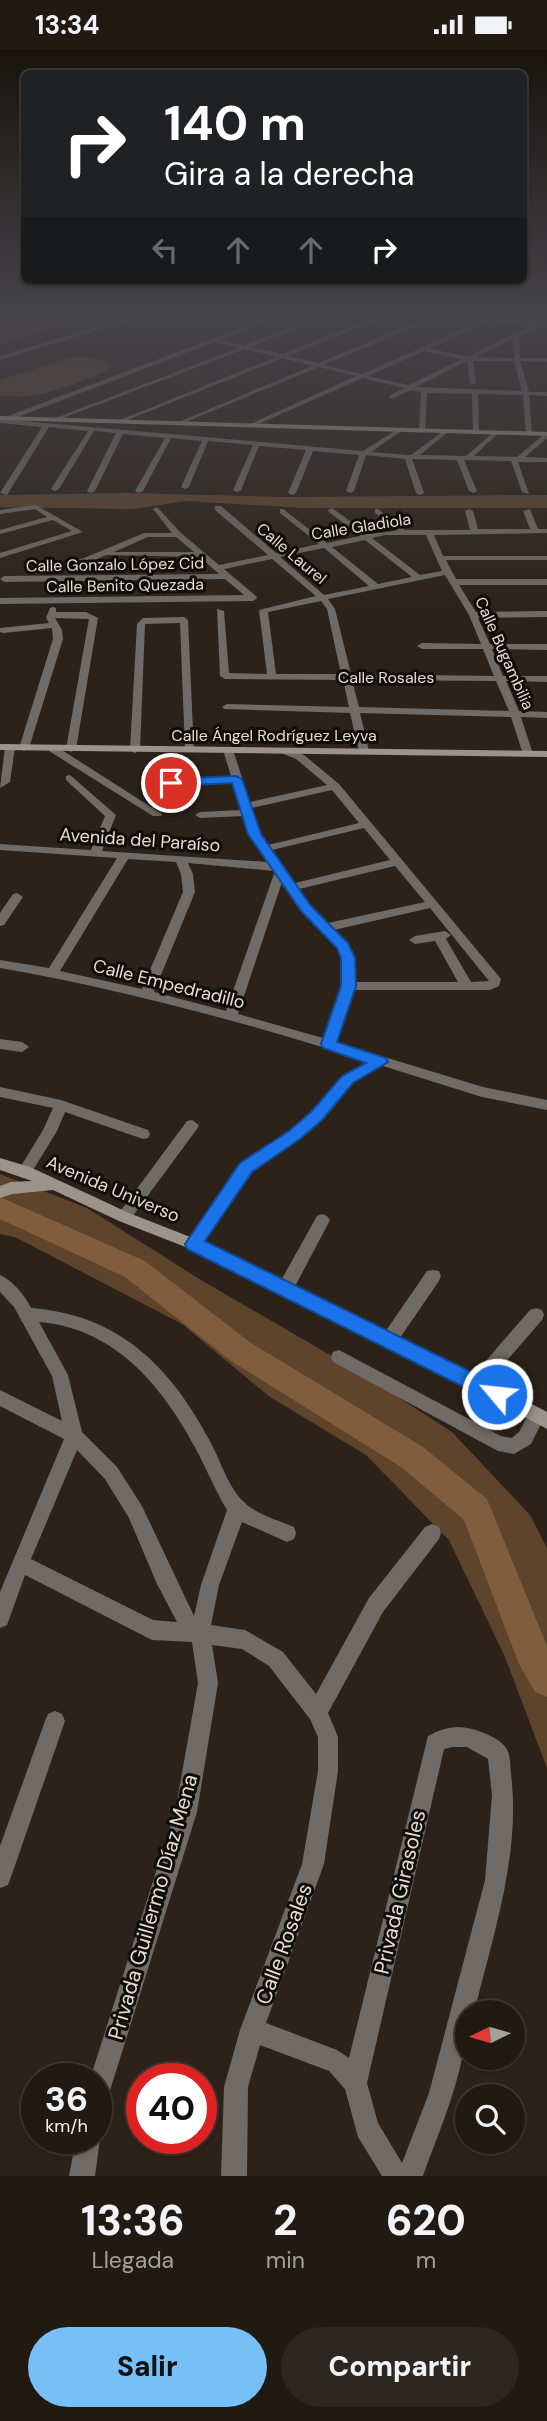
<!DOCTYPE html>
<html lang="es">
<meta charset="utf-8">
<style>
body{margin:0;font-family:"DM Sans",sans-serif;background:#2d2721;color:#f1f3f6;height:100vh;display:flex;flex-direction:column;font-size:26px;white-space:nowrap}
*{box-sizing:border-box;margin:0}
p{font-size:23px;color:#a2a1a0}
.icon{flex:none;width:38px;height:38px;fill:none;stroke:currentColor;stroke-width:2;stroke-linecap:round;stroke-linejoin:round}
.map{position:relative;height:2127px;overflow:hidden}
.drawer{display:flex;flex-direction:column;background:#211a13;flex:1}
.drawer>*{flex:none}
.hud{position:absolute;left:21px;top:21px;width:506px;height:214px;border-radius:10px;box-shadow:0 2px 5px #0004,0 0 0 2px #3e3833;background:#202124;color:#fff;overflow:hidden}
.needle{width:46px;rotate:265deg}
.tools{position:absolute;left:455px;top:1951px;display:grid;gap:14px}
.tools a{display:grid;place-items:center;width:70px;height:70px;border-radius:50%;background:#211a13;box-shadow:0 2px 5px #0004,0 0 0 2px #3e3833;font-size:35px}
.speed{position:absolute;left:21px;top:2014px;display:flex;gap:14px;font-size:35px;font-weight:700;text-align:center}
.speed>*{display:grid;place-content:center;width:91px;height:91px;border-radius:50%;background:#211a13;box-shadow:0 2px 5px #0004,0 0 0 2px #3e3833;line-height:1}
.speed small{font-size:18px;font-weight:400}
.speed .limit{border:10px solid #d22;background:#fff;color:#111}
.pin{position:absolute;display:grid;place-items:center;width:60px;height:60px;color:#fff;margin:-30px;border:4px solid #fff;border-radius:50%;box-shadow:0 2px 7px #0007}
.me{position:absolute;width:77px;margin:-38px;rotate:298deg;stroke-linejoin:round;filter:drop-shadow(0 0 5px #0008)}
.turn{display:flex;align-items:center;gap:24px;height:147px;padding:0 28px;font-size:32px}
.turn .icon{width:91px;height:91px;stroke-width:2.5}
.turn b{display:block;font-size:49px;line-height:60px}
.lanes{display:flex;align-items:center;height:66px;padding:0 28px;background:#0003;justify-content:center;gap:35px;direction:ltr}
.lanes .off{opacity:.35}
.eta{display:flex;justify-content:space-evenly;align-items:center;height:119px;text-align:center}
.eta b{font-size:42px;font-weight:800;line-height:49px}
.action{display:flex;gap:14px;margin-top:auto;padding:14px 28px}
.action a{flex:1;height:80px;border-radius:42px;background:#77bff7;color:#111;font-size:28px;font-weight:800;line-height:80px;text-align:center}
.action a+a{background:#2d2721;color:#f1f3f6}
.status{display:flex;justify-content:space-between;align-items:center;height:49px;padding:0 35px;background:#211a13;direction:ltr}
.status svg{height:19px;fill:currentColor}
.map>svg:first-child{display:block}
.green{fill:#5f442c}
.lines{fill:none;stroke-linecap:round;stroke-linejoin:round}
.river{fill:#7f5d3d;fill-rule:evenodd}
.street{fill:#706b66;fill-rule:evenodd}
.secondary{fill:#9c938b;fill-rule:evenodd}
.route{fill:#1a73e8;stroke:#114b97;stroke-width:2}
.labels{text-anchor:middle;stroke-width:6;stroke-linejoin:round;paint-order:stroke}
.far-street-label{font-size:16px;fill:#e3dcd6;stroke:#110d09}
.street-label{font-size:18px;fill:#e3dcd6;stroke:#110d09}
.near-street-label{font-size:21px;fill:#e3dcd6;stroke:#110d09}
</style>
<div class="status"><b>13:34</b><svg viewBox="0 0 49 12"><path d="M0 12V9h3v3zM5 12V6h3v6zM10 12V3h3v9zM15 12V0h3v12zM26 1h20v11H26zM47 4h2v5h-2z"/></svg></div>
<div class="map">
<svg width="547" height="2127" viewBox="0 0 547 2127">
<rect width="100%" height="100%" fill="#2c2219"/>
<g class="green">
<path d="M0 266H120L35 284 0 295Z"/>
<path d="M69 309C83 308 102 306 111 318L102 324C70 336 35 353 0 346V331Z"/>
<path d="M129 444 284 448 547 446V459H303L186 452 132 460 0 458V446Z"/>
<path d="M0 1125 87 1159 201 1231 361 1324 452 1383 530 1466 547 1499V1719L505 1608 449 1491 366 1406 270 1348 182 1275 15 1188 0 1185Z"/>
</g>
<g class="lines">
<path class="river" d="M0 1148 145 1212 251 1294 423 1398 487 1450 547 1597V1648L535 1643 519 1615 464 1471 401 1418 231 1312 125 1228 0 1170Z"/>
<g class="street">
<path d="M138 266H147L0 311V307Z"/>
<path d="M275 266H283L221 291 244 296 325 266H333L251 298 282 305 381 266H389L288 307 318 314 434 266 543 274V276L519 287 520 309H547V313L520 312 529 343H547V347L529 346 532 385 529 387 526 385 523 346 478 345 479 383 476 385 473 383 472 345 427 344 425 381 422 383 419 381 421 343 411 341 391 350 389 347 404 339 363 329 252 378H248V376L356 327 319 318 181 375 176 374 312 317 283 309 120 374 115 373 276 308 245 300 55 372 50 371 239 299 215 293 10 371 363 402 401 378 403 381 371 403 408 406H411L446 380 448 383 420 406 466 407 495 382 497 385 474 407 517 408 547 383V389L525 408 547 409V413H518L529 445 522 443 511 412 464 411 477 442 473 444 469 442 457 411 412 410 424 444 420 446 416 444 405 410 366 406 354 442 350 444 346 442 359 406 313 402 296 444 292 446 288 444 306 401 259 397 241 441 237 443 233 441 253 396 208 392 189 438 185 440 181 438 202 392 171 389 143 442 139 444 135 442 165 389 123 385 95 442 91 444 87 442 116 384 94 382 59 440 55 442 51 440 88 382 49 378 7 446 0 444 42 378 0 374V370ZM439 268 482 272 362 325 324 316ZM490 272 532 276 468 308 429 299ZM513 290 514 309 476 308ZM424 302 462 310 409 336 368 327ZM467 312 470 334 473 336 476 334 473 312H514L522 342 416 338Z"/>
<path d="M36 456 83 483 0 509V504L72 482 53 471 0 485V481L47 468 35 460 0 465V461Z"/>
<path d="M215 457H221L276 504 319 495 280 464V460H283L327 494 360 487 329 463 328 461 332 459 368 485 396 482 375 464V460H378L405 481H470L465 462 469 460 473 462 478 480H530L523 462 530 460 538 480H547V484L434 486 443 507H547V511H446L456 530H547V536H459L476 563 547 562V568L478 569 490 595H547V601L492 600 503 627H547V633L506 632 519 662 547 663V669L521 668 533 705 532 707 523 705 511 668 360 664 369 702 364 705 359 702 350 664 224 660 222 658 227 655 349 658 343 631 225 630 220 627 217 560 224 562 229 624 267 625 259 561 316 547 272 510 224 520 256 547 257 549 253 552 0 555V549L244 546 225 530 4 533 0 530 4 527 219 525 200 508 106 506 90 513 36 525 32 523 84 509 144 484H172L153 460 157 458 181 484 219 516 268 506 215 461ZM385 486H426L442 522 420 526 372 489ZM148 488H176L194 503H114ZM365 491 412 528 378 535 332 498ZM324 499 369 537 324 546 280 508ZM445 526 469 566 481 595 422 594 417 597 422 600H483L494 627 351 625 335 560 328 550ZM321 552 327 560 341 625H276L268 563ZM352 631 496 632 509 662 359 658Z"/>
<path d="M53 558 56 559V563H86L98 569 76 700 71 703 66 700 89 570 55 569 62 581 63 590 29 699 24 702 19 699 53 590 52 579 3 584 0 583V579L49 574 46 569 50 559Z"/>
<path d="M143 569 184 568 188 571 194 703 185 701 180 574 145 575 140 701 135 704 130 701 137 575Z"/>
<path d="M10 695 15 698 10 733 0 739 5 698Z"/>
<path d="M53 697 57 698 162 765 161 767H153L49 702V698Z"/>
<path d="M228 698 233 701 250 753 327 736 296 710 281 704 280 702 285 699 304 706 339 735 501 930 499 937 490 941H353L335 993 483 1038 547 1051V1061L482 1048 383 1017 352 1034 322 1071 300 1090 251 1123 198 1199 193 1201 188 1199 185 1195 188 1191 241 1115 290 1082 312 1063 342 1028 370 1013C247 974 126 941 0 919V911L49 919 117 809 0 801V795L91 801 105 767 66 731V727L70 726 116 766 102 802 269 813 249 785 244 767 200 769 195 766 200 763 242 761 233 733 149 738 144 735 149 732 231 727 223 701ZM332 741 359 774 268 796 261 785 252 759ZM364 779 390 811 295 834 272 801ZM128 810 176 813 181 825 183 843 142 940 60 922ZM188 814 275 822 226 962 154 943 195 843 193 825ZM395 817 425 853 328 874 311 857 299 840ZM282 833 303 863 338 899 342 909V937L323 989 238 965ZM430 859 489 932 471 933 446 890 451 886 445 882 415 887 409 891 415 895 435 892 458 933H354C354 906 353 900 334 881Z"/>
<path d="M17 844 23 848 4 876 0 877V864L13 845Z"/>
<path d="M0 990 22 993 29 998 22 1003 0 1000Z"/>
<path d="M0 1038 61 1051 148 1081 150 1085 148 1089 143 1090 65 1063 57 1082 30 1126H20L18 1122 43 1081 53 1059 0 1048Z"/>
<path d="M192 1071 199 1076 197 1080 129 1172H119L116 1168 119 1164 187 1072Z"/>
<path d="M322 1165 327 1167 330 1171 291 1245 285 1247 279 1245 277 1240 279 1235 317 1167Z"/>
<path d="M433 1221 439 1222 441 1227 439 1232 395 1296 389 1298 383 1296 381 1291 383 1286 427 1222Z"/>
<path d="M0 1226C13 1232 25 1246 31 1259 120 1266 171 1318 211 1394 221 1413 229 1440 245 1454 258 1466 278 1471 294 1478L296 1484 294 1490 287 1493 242 1473 219 1536 211 1576 245 1581 283 1603 316 1645 369 1549 425 1478 432 1475 439 1478 441 1484 439 1490 383 1563 328 1664 338 1688V1722L324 1815 266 1974 337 2001 349 2009 428 1687C448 1676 463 1675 484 1684 491 1687 502 1692 506 1699 511 1706 510 1717 511 1725 521 1805 493 1886 474 1964H467C467 2020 442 2074 423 2127H382L358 2088 345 2040 329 2022 260 1996 248 2038 247 2127H221L224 2038 240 1981 302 1815 318 1722V1688L310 1670 269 1617 242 1600 212 1596 218 1634 197 1763 108 2048 105 2057 96 2060V2030H90L175 1763 198 1634 192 1593 152 1591 25 1526 7 1576 0 1579V1543L64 1390 0 1357V1341L62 1372 52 1327 14 1258 0 1243ZM39 1273C116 1279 165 1340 198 1404 208 1423 216 1443 227 1461L201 1536 194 1567 142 1457 117 1418 82 1383 68 1326ZM77 1401 105 1430 129 1469 157 1535 177 1573 153 1571 31 1510ZM452 1698H467L488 1710 492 1746 485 1831 429 2044 402 2114 378 2074 367 2034 444 1700Z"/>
<path d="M536 1259 542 1261 544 1266 542 1271 483 1339 477 1341 471 1339 469 1334 471 1329 530 1261Z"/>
<path d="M339 1301 501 1387 512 1389 519 1383 530 1362 536 1359 542 1362 545 1367 531 1395 514 1405 498 1402 333 1313 331 1308 333 1303Z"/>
<path d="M55 1662 62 1665 65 1672 11 1828 8 1836 0 1839V1797L45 1672 48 1665Z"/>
<path d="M96 2081 100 2090 95 2127H69L76 2090H96Z"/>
</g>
<g class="secondary">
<path d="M0 367 547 383V387L0 371Z"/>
<path d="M0 695 547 702V708L0 701Z"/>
<path d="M0 1109 30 1118 129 1164 198 1191 483 1329 547 1363V1380L471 1339 188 1199 119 1172 53 1141 12 1145 0 1149V1137L11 1133 32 1132 0 1121Z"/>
</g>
</g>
<linearGradient id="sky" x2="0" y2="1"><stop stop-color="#18130e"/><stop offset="0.47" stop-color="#454449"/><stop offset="1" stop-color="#454449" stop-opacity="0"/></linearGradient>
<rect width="547" height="564" fill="url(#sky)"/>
<path class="route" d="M236 727 242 730 261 785 311 857 348 894 355 909 356 937 337 993 386 1009 388 1013 353 1034 322 1071 300 1090 252 1123 205 1192 504 1339 506 1345 504 1351 497 1354 490 1351 187 1200 185 1195 240 1114 289 1082 311 1063 342 1027 366 1014 323 999 321 995 341 937V909L337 899 302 863 248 785 232 734 171 737 165 734 171 730Z"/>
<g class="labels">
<g class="far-street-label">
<text transform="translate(361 477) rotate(-9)" y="6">Calle Gladiola</text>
<text transform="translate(292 504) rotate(40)" y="6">Calle Laurel</text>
<text transform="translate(115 515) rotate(-1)" y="6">Calle Gonzalo López Cid</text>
<text transform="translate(125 536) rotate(-1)" y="6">Calle Benito Quezada</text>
<text transform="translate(505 604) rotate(66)" y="6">Calle Bugambilia</text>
<text x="386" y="634">Calle Rosales</text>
<text x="274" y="692">Calle Ángel Rodríguez Leyva</text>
</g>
<g class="street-label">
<text transform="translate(140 791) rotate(4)" y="6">Avenida del Paraíso</text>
<text transform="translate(169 935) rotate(14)" y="6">Calle Empedradillo</text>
<text transform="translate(113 1140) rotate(23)" y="6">Avenida Universo</text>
</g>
<g class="near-street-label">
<text transform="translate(400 1843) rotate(-77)" y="7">Privada Girasoles</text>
<text transform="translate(153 1858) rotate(-74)" y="7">Privada Guillermo Díaz Mena</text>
<text transform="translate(284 1895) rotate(-70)" y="7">Calle Rosales</text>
</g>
</g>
</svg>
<div class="tools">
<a><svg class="needle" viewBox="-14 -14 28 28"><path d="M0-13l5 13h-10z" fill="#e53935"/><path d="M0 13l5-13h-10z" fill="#a2a1a0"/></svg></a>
<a><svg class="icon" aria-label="search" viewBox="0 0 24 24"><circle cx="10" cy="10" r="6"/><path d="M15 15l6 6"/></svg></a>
</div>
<div class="speed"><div>36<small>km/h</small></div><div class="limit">40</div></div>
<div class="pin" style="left:171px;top:734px;background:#d93025"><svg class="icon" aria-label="arrive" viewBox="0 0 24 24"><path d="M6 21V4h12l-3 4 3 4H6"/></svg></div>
<svg class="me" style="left:497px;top:1345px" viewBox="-20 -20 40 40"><circle r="17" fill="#1a73e8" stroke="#fff" stroke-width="3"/><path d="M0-11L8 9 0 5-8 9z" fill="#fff"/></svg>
<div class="hud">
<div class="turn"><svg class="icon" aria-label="right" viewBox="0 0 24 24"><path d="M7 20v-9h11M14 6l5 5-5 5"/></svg><div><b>140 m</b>Gira a la derecha</div></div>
<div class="lanes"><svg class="icon off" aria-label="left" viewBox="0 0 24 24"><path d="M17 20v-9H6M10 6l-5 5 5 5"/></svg><svg class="icon off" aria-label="ahead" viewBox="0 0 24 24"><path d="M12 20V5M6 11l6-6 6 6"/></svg><svg class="icon off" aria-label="ahead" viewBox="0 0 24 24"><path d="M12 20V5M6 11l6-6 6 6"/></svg><svg class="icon" aria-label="right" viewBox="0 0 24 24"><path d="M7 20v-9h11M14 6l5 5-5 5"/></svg></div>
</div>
</div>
<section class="drawer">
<div class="eta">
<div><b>13:36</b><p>Llegada</p></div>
<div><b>2</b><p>min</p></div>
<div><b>620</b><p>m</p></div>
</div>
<div class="action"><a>Salir</a><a>Compartir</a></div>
</section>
